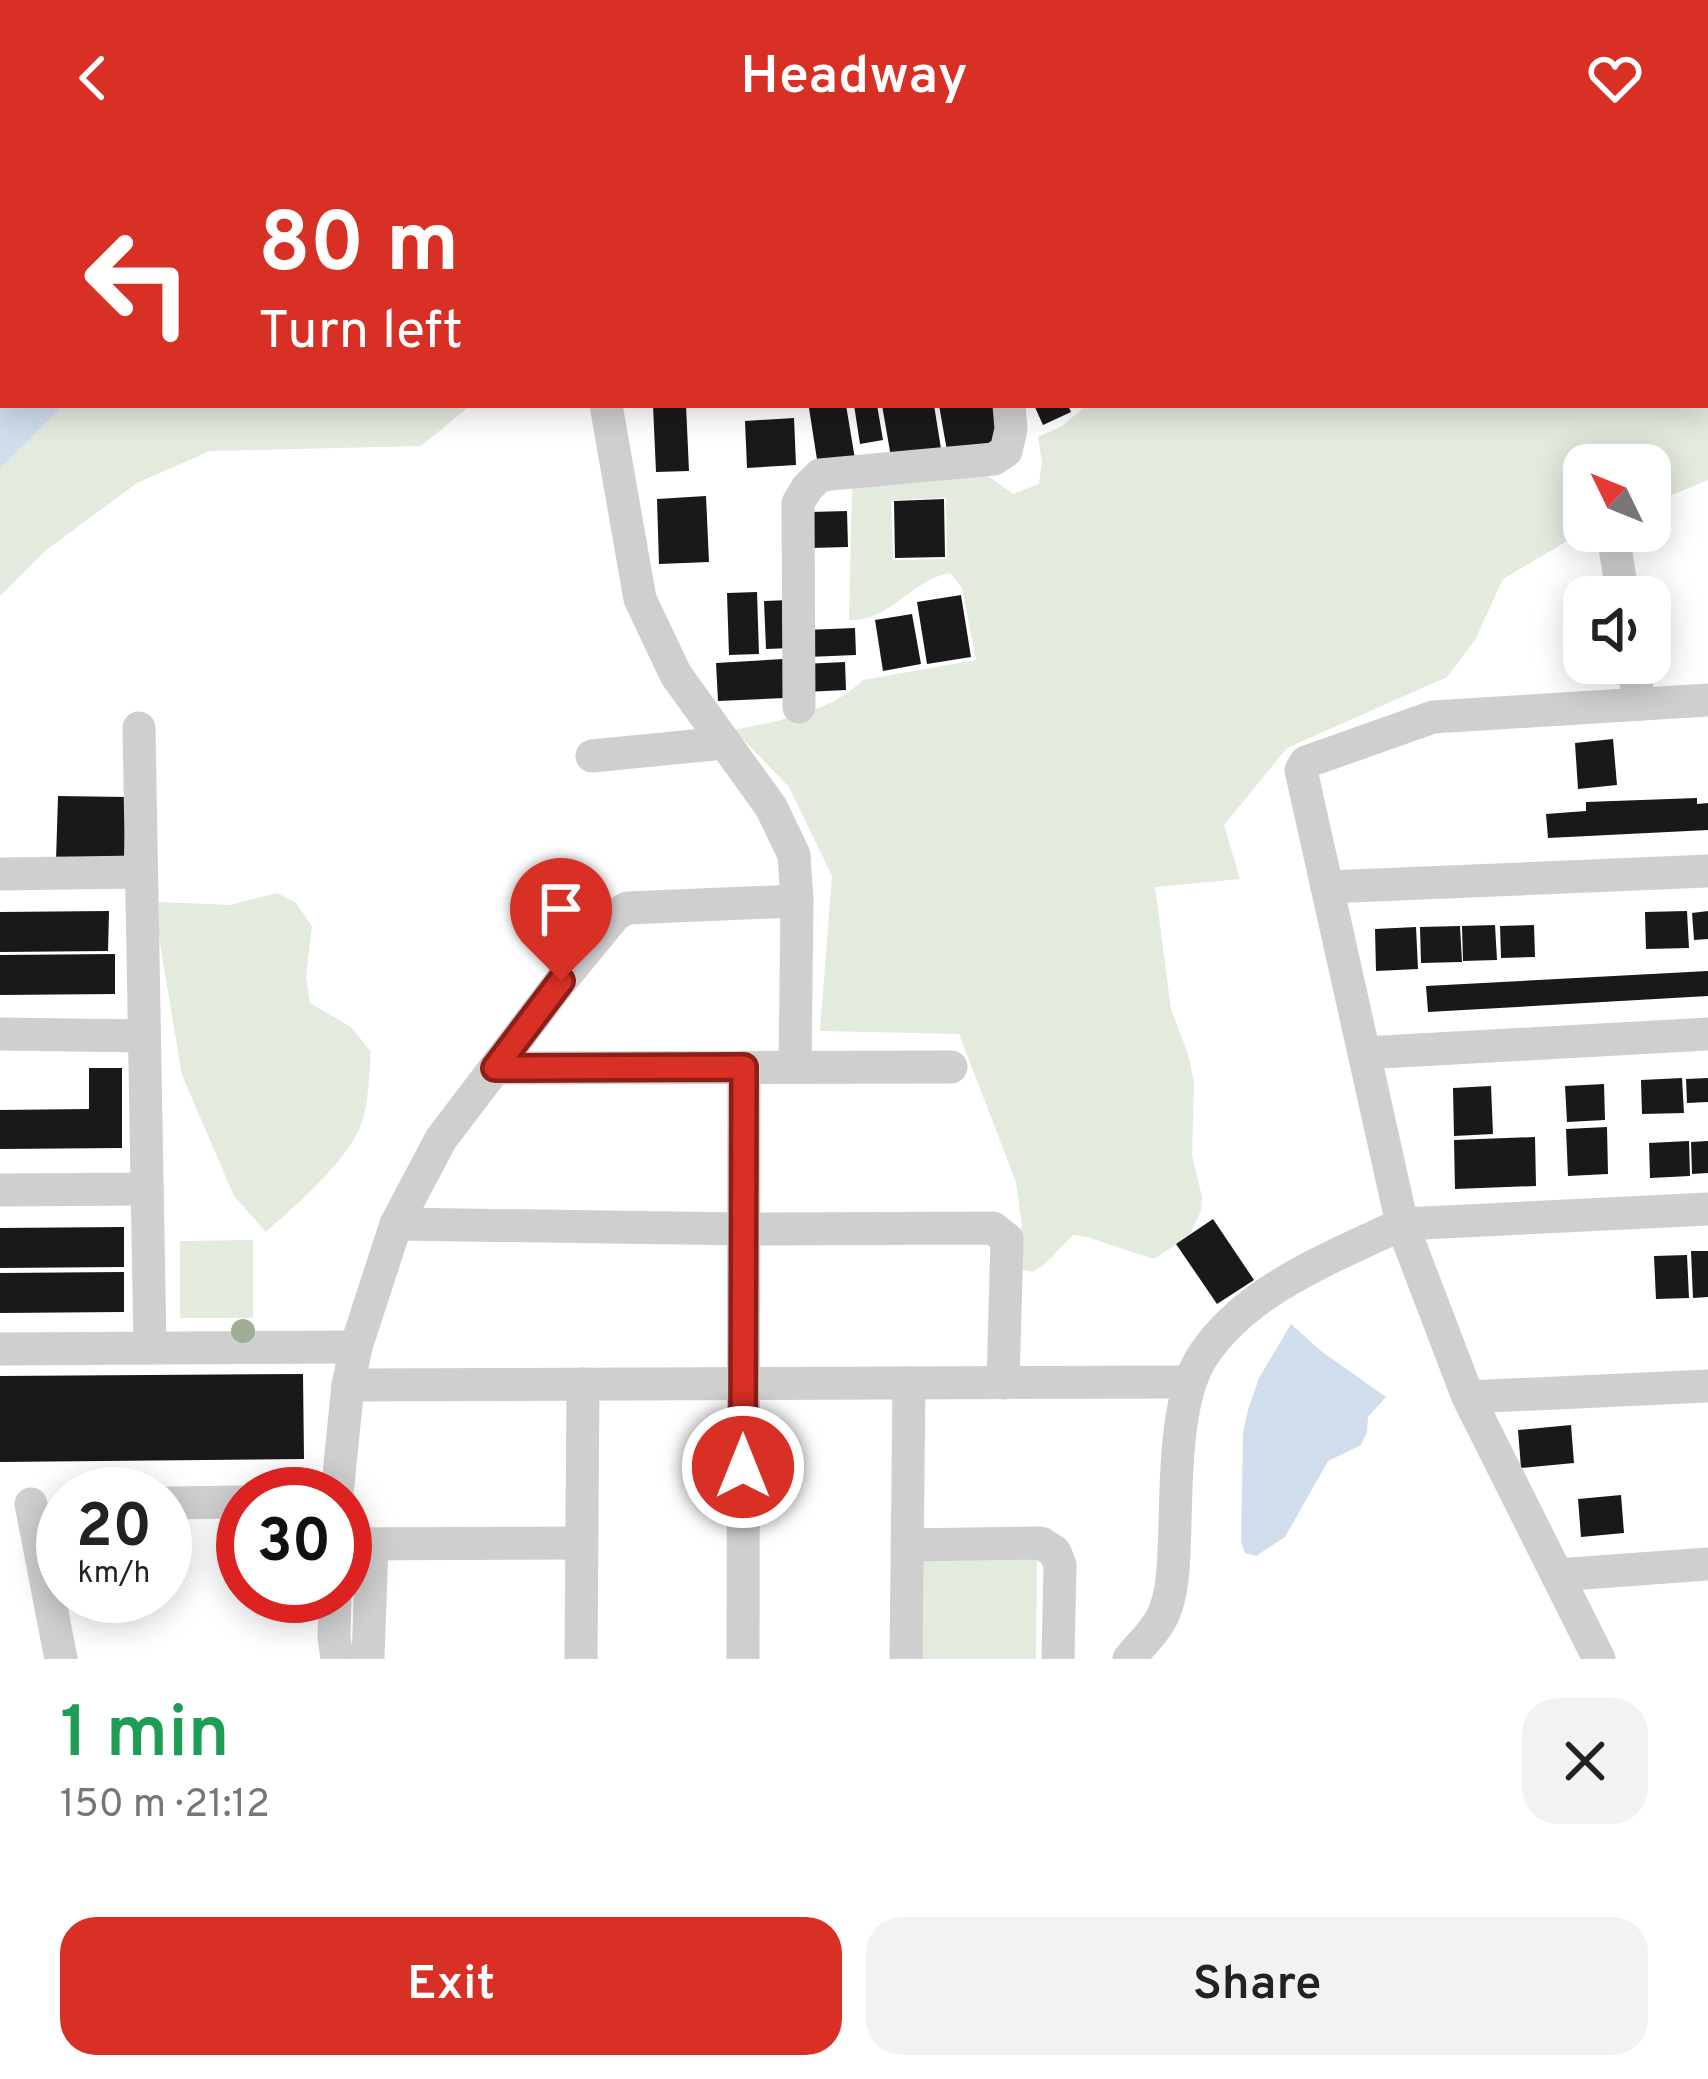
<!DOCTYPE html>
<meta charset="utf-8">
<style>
body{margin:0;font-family:Overpass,sans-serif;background:#f2f2f2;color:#222;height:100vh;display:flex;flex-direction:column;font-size:45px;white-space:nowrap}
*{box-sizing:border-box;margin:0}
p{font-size:39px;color:#767676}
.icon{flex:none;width:66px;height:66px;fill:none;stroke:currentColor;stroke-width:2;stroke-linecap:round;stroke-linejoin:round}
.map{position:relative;height:1503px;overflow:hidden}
.side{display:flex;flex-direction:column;background:#fff;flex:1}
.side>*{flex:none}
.guide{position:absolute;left:0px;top:0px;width:1710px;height:252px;box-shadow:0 6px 30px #0003;background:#d93025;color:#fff;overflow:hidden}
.needle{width:78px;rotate:313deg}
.fabs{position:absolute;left:1563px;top:288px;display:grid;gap:24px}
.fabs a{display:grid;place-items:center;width:108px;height:108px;border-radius:24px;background:#fff;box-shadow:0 6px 30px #0003;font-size:60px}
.speed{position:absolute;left:36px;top:1311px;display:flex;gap:24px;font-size:60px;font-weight:700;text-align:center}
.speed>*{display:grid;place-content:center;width:156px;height:156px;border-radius:50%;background:#fff;box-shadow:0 6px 30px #0003;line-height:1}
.speed small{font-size:30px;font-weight:400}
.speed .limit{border:18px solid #d22;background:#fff;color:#111}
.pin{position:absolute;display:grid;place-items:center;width:102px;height:102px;color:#fff;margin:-123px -51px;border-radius:50% 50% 50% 0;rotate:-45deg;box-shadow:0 0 12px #0007}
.pin .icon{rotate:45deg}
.me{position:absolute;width:132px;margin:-66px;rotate:0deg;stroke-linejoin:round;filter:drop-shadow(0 0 9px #0008)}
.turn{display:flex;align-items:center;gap:42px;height:252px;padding:0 60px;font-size:54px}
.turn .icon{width:156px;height:156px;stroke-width:2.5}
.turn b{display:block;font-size:84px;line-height:102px}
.round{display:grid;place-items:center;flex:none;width:126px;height:126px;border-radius:36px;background:#f2f2f2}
.summary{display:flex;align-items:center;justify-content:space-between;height:204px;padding:0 60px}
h1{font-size:72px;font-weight:600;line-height:90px;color:#1e9e55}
.action{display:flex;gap:24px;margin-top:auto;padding:24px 60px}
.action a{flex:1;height:138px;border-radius:36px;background:#d93025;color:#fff;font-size:48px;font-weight:600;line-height:138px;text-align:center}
.action a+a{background:#f2f2f2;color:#222}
header{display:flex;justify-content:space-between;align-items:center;height:156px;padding:0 60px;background:#d93025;color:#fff;font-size:54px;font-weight:600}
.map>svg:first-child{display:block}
.green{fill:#e3eade;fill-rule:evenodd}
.water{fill:#cfddec}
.building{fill:#191919}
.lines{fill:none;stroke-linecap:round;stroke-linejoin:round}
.street{stroke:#cfcfcf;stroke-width:33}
.tree{fill:#9fae96}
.route-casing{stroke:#8d1f18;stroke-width:30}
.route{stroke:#d93025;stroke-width:21}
</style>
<header><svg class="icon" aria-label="back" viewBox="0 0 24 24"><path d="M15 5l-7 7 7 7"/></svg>Headway<svg class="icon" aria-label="heart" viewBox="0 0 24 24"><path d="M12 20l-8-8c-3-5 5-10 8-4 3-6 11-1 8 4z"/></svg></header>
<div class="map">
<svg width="1708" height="1503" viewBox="0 0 1708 1503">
<rect width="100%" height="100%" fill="#fff"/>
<g class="green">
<path d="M482 0H1024L1021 3H477Z"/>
<path d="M1708 30V324L1650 348V309H1584V375L1503 423 1475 484 1447 521 1287 592 1224 669 1240 723 1155 731 1171 853 1188 898 1194 926 1192 999 1202 1041 1201 1055 1189 1080 1154 1103 1087 1081 1073 1079 1044 1109 1032 1116 1018 1112 1015 1098 1022 1070 1016 1026 959 878 820 875 832 720 789 631 734 574C780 564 827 558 863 524L976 504 962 432 950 417C914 422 888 467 849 464L852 330 984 317 1013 338 1039 328 1042 306 1038 281 1062 270 1087 249H1707ZM946 342 947 403 893 404 891 344Z"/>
<path d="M64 249H471L421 290 210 295 137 327 45 395 0 440V313Z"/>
<path d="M277 737 295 746 312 770 306 821 310 847 351 871 371 896C369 918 369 941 363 962 354 1000 295 1050 266 1076L234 1040 182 919 159 782V746L230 749Z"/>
<path d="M253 1084V1162H180V1085Z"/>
<path d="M917 1396 1037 1397 1036 1503H916Z"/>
</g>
<g class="water">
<path d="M3 182V249H64L0 313V184Z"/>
<path d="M1291 1168 1321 1195 1386 1241 1368 1261 1367 1276 1361 1289 1328 1305 1285 1381 1256 1400 1245 1397 1241 1386 1243 1277 1248 1254 1259 1222Z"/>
</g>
<g class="building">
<path d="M653 249H686L689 315 656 316Z"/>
<path d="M825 249H846L855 303 818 310 809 252Z"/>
<path d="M854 249H877L883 284 860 288Z"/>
<path d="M882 249H934L942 299 892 307Z"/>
<path d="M939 249H994L1000 287 947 295Z"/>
<path d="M1034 249H1068L1071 256 1043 269Z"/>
<path d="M794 262 796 309 747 312 745 265Z"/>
<path d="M706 340 709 406 659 408 657 343Z"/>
<path d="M944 343 945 401 895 402 894 345Z"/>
<path d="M847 355 848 391 810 392V356Z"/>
<path d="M757 436 759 498 729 499 727 437Z"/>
<path d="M961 439 971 501 927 508 917 446Z"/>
<path d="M790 444 792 492 766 493 764 445Z"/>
<path d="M912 458 921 508 883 515 875 464Z"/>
<path d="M855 472 856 499 807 501 805 474Z"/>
<path d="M783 503 785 542 718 545 716 507Z"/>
<path d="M845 506 846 534 804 536 803 508Z"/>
<path d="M1613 583 1617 629 1578 633 1575 587Z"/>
<path d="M58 640 126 641 124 706 56 705Z"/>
<path d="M1697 642V648L1708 647V674L1548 682 1546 658 1586 655V646Z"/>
<path d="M109 755 108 795 0 796V756Z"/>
<path d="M1687 755 1689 792 1646 793 1645 756Z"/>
<path d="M1708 755V783L1694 784 1692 757Z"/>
<path d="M1495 769 1497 804 1463 805 1462 770Z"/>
<path d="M1534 769 1535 801 1501 802 1500 770Z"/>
<path d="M1460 770 1462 806 1421 807 1420 771Z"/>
<path d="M1416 771 1418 813 1376 815 1375 773Z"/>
<path d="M115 798V838L0 839V799Z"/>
<path d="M1708 815V840L1428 856 1426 830Z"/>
<path d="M89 912H122V992L0 993V954L89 953Z"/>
<path d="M1682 922 1684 957 1642 958 1641 924Z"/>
<path d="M1708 922V946L1687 947 1686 923Z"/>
<path d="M1604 928 1605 964 1567 966 1565 930Z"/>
<path d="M1491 930 1493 978 1454 980 1453 932Z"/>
<path d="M1607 971 1608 1018 1568 1020 1566 973Z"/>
<path d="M1535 981 1536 1030 1455 1033 1454 984Z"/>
<path d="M1689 985 1690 1020 1650 1022 1649 987Z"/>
<path d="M1708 985V1017L1692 1018 1691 986Z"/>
<path d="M1213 1063 1254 1124 1217 1148 1176 1088Z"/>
<path d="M124 1071V1111L0 1112V1072Z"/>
<path d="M1691 1095H1708V1141L1693 1142Z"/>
<path d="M1687 1099 1689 1142 1656 1143 1654 1100Z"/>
<path d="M124 1116V1156L0 1157V1117Z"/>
<path d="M303 1218 304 1303 0 1306V1220Z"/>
<path d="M1571 1269 1574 1307 1521 1312 1518 1274Z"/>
<path d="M1621 1339 1624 1377 1581 1381 1578 1343Z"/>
</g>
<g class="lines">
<g class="street">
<path d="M1486 0 1530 3"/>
<path d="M1058 3 1061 0"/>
<path d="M1707 15H1708"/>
<path d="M606 249 640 443 676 519 771 651 794 699 797 745 795 911"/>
<path d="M1613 379 1623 441"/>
<path d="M1633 507 1639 548"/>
<path d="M1708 544 1433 561 1306 606 1301 614 1402 1068 1708 1053"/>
<path d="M799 551 798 347 807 332 820 319 994 303 1006 295 1011 273 1009 249"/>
<path d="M139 572 150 1192"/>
<path d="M592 600 724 587"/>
<path d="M0 718 141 716"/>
<path d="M1327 731 1708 715"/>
<path d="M0 878 144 880"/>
<path d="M1364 897 1708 878"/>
<path d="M495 912 951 911"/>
<path d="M0 1034 147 1033"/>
<path d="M396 1068 744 1073 993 1072 1007 1083 1003 1227"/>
<path d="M0 1193 356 1191"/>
<path d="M348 1229 1189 1226"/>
<path d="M1468 1241 1708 1230"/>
<path d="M337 1338 348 1229 356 1191 396 1068 441 983 561 825 615 759 627 752 797 745"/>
<path d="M165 1347 243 1346"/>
<path d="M31 1348 61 1503"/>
<path d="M345 1388 581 1387"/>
<path d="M907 1389 1041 1387 1055 1396 1060 1409 1058 1503"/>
<path d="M1557 1419 1708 1408"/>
<path d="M335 1440 334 1481 337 1503"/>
<path d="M368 1503 372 1388"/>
<path d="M581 1503 583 1228"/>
<path d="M743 1503 744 911"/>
<path d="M906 1503 909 1227"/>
<path d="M1129 1503C1140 1489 1156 1475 1163 1459 1172 1439 1173 1418 1174 1396 1177 1341 1172 1244 1204 1198 1249 1132 1333 1101 1402 1068L1468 1241 1599 1503"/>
</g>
</g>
<circle class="tree" cx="243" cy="1175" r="12"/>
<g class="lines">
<defs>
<path id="route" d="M561 825 495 912 744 911 743 1311"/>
</defs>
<use href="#route" class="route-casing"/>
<use href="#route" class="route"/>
</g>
</svg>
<div class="fabs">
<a><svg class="needle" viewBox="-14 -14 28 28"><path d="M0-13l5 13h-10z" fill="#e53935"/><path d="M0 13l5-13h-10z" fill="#767676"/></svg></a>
<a><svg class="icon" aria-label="sound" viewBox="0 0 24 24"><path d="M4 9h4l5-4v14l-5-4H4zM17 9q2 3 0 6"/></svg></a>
</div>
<div class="speed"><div>20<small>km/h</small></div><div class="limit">30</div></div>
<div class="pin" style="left:561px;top:825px;background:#d93025"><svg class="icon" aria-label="arrive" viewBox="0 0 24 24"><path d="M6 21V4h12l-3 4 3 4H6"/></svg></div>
<svg class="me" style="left:743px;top:1311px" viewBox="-20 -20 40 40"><circle r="17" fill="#d93025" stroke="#fff" stroke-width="3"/><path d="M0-11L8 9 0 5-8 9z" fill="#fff"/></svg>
<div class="guide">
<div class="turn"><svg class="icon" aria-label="left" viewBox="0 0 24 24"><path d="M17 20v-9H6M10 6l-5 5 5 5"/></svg><div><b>80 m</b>Turn left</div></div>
</div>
</div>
<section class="side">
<div class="summary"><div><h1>1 min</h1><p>150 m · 21:12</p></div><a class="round"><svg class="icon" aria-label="close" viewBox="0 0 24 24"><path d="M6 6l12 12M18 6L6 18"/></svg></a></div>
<div class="action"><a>Exit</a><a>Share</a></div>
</section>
